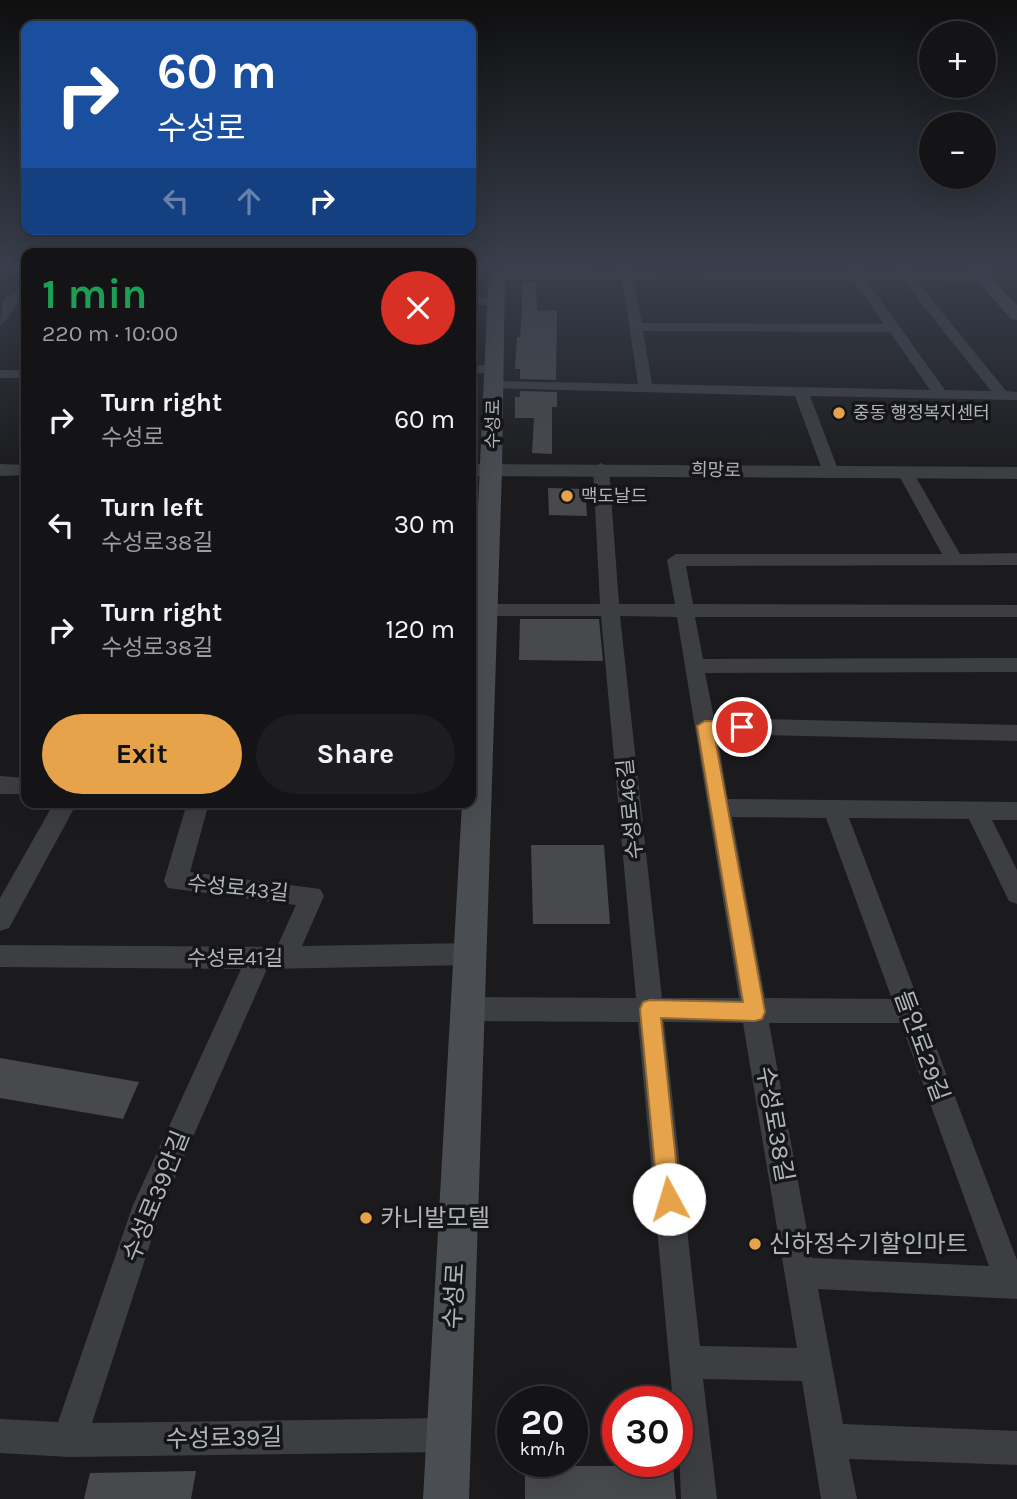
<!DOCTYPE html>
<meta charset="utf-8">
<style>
body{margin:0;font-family:Karla,"Noto Sans KR",sans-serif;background:#1d1d1f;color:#f1f3f6;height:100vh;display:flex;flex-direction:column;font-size:26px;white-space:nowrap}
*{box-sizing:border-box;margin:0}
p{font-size:23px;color:#9d9ea1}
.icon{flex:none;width:38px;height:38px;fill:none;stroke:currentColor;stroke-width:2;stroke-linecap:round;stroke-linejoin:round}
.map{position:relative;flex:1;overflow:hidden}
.panel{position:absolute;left:21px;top:248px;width:455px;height:560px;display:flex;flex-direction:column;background:#141416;border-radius:14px;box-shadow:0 7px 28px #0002,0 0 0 2px #333335}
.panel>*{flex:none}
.top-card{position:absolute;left:21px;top:21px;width:455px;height:214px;border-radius:14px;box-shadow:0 7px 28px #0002,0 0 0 2px #333335;background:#1a4fa0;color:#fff;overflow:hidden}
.buttons{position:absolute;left:919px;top:21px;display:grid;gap:14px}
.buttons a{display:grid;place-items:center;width:77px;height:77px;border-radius:50%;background:#141416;box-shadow:0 7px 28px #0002,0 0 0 2px #333335;font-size:35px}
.speed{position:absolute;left:497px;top:1386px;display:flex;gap:14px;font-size:35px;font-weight:700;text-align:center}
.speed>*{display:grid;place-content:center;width:91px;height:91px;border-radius:50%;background:#141416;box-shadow:0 7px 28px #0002,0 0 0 2px #333335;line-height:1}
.speed small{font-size:18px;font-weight:400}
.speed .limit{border:10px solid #d22;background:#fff;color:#111}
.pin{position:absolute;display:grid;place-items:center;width:60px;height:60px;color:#fff;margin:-30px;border:4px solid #fff;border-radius:50%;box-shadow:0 2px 7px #0007}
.me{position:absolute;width:77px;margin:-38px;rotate:354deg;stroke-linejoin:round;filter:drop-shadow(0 0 5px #0008)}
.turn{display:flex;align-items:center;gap:24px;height:147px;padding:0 21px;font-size:32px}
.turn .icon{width:91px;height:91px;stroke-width:2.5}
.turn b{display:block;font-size:49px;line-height:60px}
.lanes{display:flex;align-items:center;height:66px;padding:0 21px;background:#0003;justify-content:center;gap:35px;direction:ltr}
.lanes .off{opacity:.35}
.round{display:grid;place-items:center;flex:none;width:74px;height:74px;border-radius:37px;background:#1d1d1f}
.headline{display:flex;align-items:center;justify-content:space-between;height:119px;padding:0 21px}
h1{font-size:42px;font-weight:700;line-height:52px;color:#1e9e55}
.primary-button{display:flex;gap:14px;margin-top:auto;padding:14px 21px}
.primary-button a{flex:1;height:80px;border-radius:42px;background:#e6a34a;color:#111;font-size:28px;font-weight:700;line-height:80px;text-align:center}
.primary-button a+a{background:#1d1d1f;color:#f1f3f6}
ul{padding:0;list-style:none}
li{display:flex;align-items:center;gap:21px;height:105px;padding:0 21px}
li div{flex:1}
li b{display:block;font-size:26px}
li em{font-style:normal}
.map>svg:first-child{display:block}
.building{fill:#48494d}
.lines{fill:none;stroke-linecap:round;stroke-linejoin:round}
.minor{fill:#3c3e42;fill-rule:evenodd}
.tertiary{fill:#3c3e42;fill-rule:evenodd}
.secondary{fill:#4a4d52;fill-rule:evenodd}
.route{fill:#e6a34a;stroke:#966a30;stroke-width:2}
.poi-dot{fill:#e6a34a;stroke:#161618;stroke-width:2.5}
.labels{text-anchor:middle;stroke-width:7;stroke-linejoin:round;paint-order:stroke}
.far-poi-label{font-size:18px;fill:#afb4bb;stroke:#161618;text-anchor:start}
.far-street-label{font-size:18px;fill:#afb4bb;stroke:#161618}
.street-label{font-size:21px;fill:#afb4bb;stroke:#161618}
.near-street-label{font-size:24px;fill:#afb4bb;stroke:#161618}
.near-poi-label{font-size:24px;fill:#afb4bb;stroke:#161618;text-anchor:start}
</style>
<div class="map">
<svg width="1017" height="1499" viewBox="0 0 1017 1499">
<rect width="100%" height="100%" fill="#1b1b1d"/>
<g class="building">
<path d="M522 282H536L537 311 557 310 556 380 520 379V369H515L517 337H520L522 311Z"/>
<path d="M520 391 557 392V407H552V454L532 453 534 418H515V397H520Z"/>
<path d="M548 488 585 489 587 516 549 515Z"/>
<path d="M520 619H599L603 661 519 660Z"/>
<path d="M531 845H604L610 924H533Z"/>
<path d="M0 1058 139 1082 123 1119 0 1098Z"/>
<path d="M525 1466H673L676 1499H525Z"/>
<path d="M196 1471 191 1499H84L90 1473Z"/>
</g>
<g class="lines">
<g class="minor">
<path d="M620 268H632L633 272 848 273 845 268H857L861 273H897L896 268H906L910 273 986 274V280L982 281 916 280 1006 391 1017 392V400L810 396 839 472 831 477 823 472 795 396 489 388V382L494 381 638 384 622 279H497L491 275 497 271 621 272ZM634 279 853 280 884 324 642 323ZM866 280H903L991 391 945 390ZM643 331 890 332 930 390 652 384Z"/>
<path d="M26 284V294C14 302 10 320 0 325L3 300Z"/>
<path d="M471 296 496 298 502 302 496 306 471 304Z"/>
<path d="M471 365H493L500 369 493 373H471Z"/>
<rect x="0" y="370" width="26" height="8"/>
<path d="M601 463 609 468 619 604H675L667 560 676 554H942L897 472 905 467 913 472 960 554 1017 553V565L686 566 693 604 1017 605V617H695L703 659 1017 658V672L705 673 714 718 1017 725V741L717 734 728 799 1017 802V820H992L1017 870V904L1009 901 969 819 849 818 1017 1260V1299L818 1289 843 1424 1017 1431V1465L849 1459 857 1499H821L802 1381 703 1379 717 1499H681L677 1402H673L638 1022 467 1021 458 1018 454 1009 458 1000 467 997 636 998 601 616H486L477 610 486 604H600L593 468ZM620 616 677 617 739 998H662ZM732 817 826 818 892 999 765 998ZM664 1022 743 1023 797 1348 700 1346ZM769 1023H901L989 1266 812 1258Z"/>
<path d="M0 776 26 778V794H0Z"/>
<path d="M54 803H77L9 928 0 931V898Z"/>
<path d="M187 803H209L190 872 320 889 324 896 302 946 469 943 478 946 481 954 478 962 469 965 267 969 162 1207 92 1423 448 1418 460 1423 465 1435 460 1447 448 1452 69 1457 0 1453V1419L58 1422 133 1205 241 969 0 967V945L277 947 296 905 168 888 164 881Z"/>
</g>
<g class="tertiary">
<path d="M0 464 26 465V475L0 476Z"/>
<path d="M471 464 1017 467V479L471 476Z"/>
</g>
<g class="secondary">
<path d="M489 268H505L502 470 469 1499H423L462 803H471V658Z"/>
<path d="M966 268H983L1017 305V320L1011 319Z"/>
</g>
</g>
<linearGradient id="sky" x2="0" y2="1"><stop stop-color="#0f0f10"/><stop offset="0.56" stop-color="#393f4c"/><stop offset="1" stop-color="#393f4c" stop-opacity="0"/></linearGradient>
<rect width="1017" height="478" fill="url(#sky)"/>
<path class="route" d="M705 721 742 722 749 727 742 733H714L765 1012 762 1019 755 1021 661 1018 680 1199 677 1207 669 1210 661 1207 658 1199 640 1009 643 1002 650 1000 743 1002 697 726Z"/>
<g class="poi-dot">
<circle cx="839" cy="413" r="7"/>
<circle cx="567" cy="496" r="7"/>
<circle cx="366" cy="1218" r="7"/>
<circle cx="755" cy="1244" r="7"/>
</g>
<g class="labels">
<g class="far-poi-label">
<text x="853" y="419">중동 행정복지센터</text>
<text x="581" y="502">맥도날드</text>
</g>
<g class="far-street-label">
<text transform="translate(493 424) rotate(-89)" y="6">수성로</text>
<text transform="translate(716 470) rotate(1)" y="6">희망로</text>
</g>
<g class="street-label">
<text transform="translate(630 809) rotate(-96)" y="7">수성로46길</text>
<text transform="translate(238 888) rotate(6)" y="7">수성로43길</text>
<text x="235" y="965">수성로41길</text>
</g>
<g class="near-street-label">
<text transform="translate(922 1046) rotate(70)" y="8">들안로29길</text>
<text transform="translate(775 1124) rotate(80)" y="8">수성로38길</text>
<text transform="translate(156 1196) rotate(-68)" y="8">수성로39안길</text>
<text transform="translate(454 1296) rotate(-87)" y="8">수성로</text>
<text transform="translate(224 1438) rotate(-1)" y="8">수성로39길</text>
</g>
<g class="near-poi-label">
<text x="380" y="1226">카니발모텔</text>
<text x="769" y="1252">신하정수기할인마트</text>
</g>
</g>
</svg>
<div class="buttons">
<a>+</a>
<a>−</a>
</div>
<div class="speed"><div>20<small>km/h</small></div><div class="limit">30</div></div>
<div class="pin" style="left:742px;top:727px;background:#d93025"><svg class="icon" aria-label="arrive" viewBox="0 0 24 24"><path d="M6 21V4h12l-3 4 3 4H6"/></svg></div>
<svg class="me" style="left:669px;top:1199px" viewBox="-20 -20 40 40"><circle r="19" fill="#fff"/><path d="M0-13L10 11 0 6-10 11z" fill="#e6a34a"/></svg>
<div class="top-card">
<div class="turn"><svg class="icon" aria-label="right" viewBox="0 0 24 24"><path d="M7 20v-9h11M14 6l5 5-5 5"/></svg><div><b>60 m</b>수성로</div></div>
<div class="lanes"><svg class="icon off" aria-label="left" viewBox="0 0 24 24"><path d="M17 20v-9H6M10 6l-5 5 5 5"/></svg><svg class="icon off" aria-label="ahead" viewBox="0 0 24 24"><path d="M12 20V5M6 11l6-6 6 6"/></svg><svg class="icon" aria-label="right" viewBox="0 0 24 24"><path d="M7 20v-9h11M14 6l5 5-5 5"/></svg></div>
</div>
<section class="panel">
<div class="headline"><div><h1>1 min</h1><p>220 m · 10:00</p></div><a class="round" style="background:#d93025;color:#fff"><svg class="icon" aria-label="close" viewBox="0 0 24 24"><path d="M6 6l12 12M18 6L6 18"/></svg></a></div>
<ul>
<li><svg class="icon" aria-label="right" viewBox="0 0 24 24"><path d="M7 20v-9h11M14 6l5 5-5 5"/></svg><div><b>Turn right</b><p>수성로</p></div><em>60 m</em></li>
<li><svg class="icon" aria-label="left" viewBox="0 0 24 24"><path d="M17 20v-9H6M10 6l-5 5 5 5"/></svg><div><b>Turn left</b><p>수성로38길</p></div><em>30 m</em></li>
<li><svg class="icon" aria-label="right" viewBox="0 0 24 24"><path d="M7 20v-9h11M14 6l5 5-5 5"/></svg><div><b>Turn right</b><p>수성로38길</p></div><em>120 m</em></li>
</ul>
<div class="primary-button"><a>Exit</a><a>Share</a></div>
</section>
</div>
